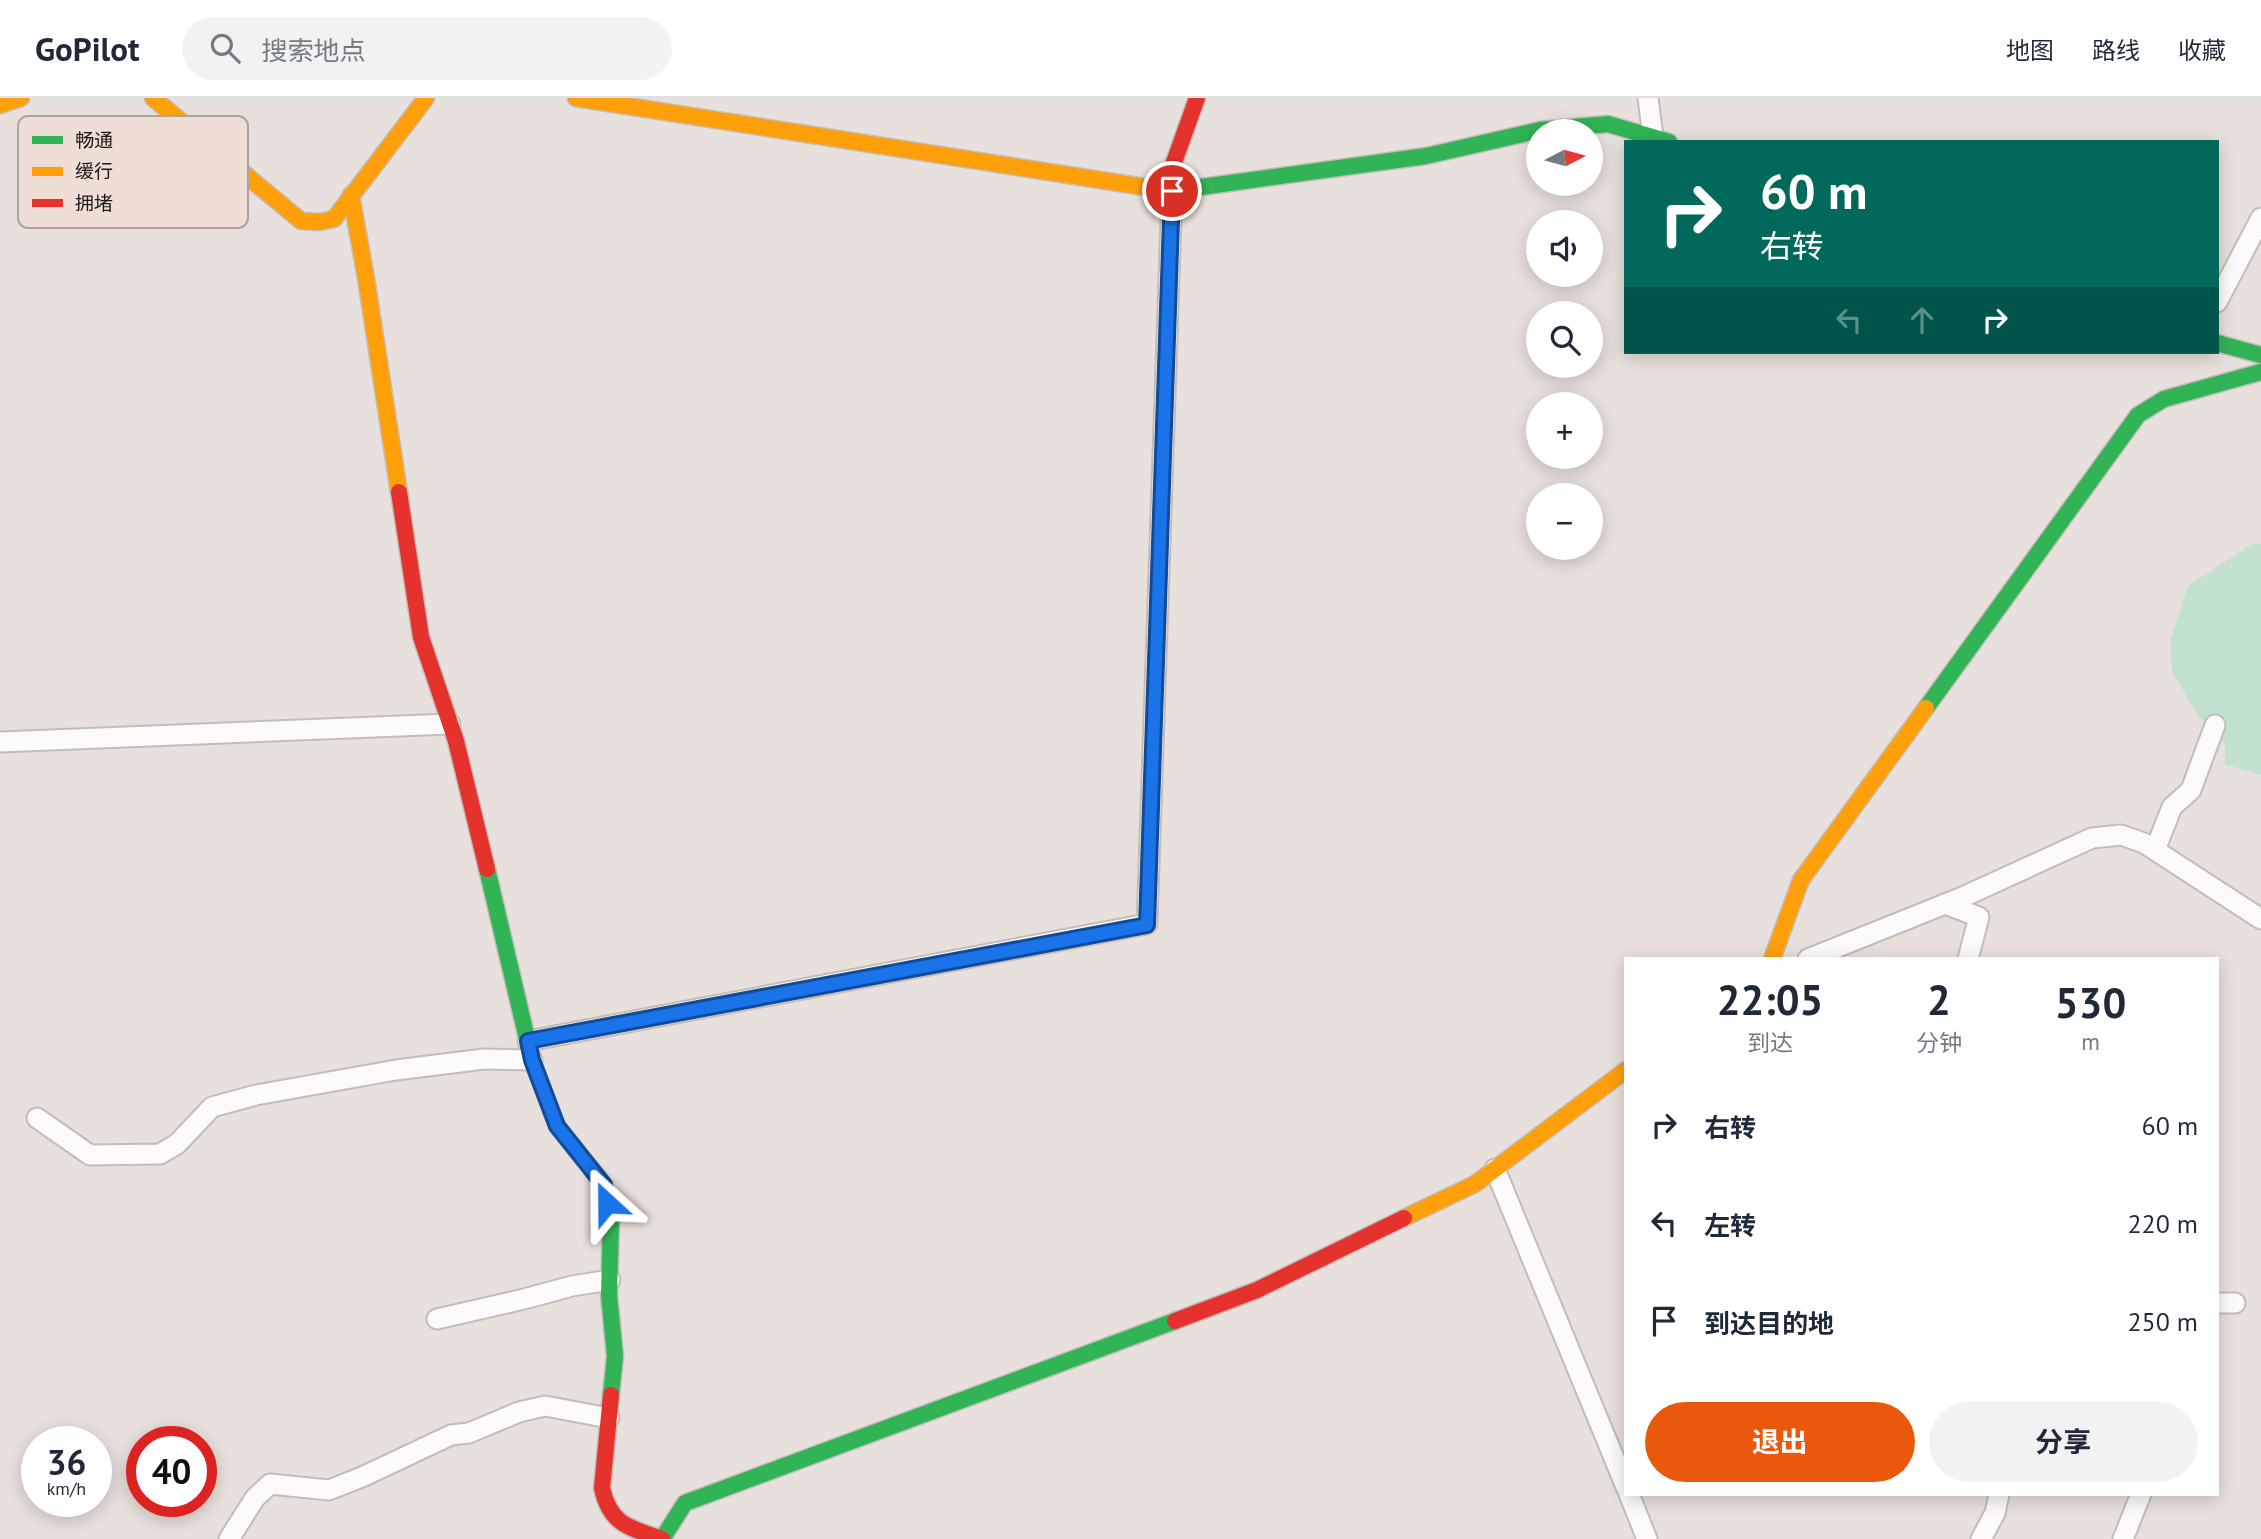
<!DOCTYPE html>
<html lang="zh">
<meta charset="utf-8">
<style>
body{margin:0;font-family:"PT Sans","Noto Sans SC",sans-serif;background:#f2f2f3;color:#1f2937;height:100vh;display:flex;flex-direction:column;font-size:26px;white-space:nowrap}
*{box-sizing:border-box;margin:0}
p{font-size:23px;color:#747a83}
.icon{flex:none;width:38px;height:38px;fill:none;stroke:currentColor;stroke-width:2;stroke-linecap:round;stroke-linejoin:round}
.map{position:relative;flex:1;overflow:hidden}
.sheet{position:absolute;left:1624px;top:859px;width:595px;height:539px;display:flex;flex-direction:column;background:#fff;border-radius:0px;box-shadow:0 4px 18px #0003}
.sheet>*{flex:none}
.top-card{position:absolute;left:1624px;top:42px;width:595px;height:214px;border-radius:0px;box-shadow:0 4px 18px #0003;background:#00695c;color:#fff;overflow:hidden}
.needle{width:46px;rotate:84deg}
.buttons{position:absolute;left:1526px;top:21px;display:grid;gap:14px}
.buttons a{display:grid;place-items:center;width:77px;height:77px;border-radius:50%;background:#fff;box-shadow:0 4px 18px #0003;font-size:35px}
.speed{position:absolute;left:21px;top:1328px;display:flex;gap:14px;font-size:35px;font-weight:700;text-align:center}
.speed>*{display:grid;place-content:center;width:91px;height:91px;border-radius:50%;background:#fff;box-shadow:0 4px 18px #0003;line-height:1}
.speed small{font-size:18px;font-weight:400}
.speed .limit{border:10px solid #d22;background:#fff;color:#111}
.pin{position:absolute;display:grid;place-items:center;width:60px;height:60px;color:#fff;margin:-30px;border:4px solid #fff;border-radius:50%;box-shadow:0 2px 7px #0007}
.me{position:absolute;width:77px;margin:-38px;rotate:336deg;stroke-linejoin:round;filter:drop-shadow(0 0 5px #0008)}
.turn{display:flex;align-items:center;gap:24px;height:147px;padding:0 21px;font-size:32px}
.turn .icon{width:91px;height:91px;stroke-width:2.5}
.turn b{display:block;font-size:49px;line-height:60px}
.lanes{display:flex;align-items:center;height:66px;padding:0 21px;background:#0003;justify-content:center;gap:35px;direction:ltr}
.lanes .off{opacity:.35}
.eta{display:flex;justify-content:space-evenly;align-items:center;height:119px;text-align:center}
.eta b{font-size:42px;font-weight:700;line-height:49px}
.action{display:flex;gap:14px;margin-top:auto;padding:14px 21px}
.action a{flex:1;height:80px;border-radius:42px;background:#ea580c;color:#fff;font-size:28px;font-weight:700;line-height:80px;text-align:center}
.action a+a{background:#f2f2f3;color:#1f2937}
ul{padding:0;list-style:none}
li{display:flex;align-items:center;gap:21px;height:98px;padding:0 21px}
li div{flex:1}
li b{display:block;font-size:26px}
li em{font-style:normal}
header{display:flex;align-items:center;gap:42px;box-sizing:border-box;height:98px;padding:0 35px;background:#fff;border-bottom:2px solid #e0e1e3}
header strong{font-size:33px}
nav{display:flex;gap:38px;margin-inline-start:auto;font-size:24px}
.search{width:490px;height:63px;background:#f2f2f3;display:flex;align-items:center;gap:18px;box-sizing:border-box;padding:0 24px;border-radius:38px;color:#747a83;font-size:26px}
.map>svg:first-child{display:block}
.green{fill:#c3e1cf}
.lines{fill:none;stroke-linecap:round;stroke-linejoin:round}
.street-casing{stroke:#c3bdb9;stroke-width:23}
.fast-casing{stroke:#c3bdb9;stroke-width:19}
.slow-casing{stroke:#c3bdb9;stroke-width:19}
.jam-casing{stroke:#c3bdb9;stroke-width:19}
.street{stroke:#fcfafa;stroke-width:19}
.fast{stroke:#30b455;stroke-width:16}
.slow{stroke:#ff9f0a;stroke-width:16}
.jam{stroke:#e5322d;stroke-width:16}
.route-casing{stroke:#114b97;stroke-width:18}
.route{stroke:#1a73e8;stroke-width:12}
.key{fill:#eeded6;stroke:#b0a39c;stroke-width:2}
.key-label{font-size:19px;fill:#1e1916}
</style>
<header>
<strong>GoPilot</strong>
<div class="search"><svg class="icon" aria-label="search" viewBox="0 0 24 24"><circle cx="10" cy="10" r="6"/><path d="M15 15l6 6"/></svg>搜索地点</div>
<nav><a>地图</a><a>路线</a><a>收藏</a></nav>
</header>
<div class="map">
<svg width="2261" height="1441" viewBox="0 0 2261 1441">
<rect width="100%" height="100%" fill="#e8e0dc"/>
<path class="green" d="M2252 446H2261V677L2225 666V646L2197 616 2172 573 2170 543 2188 488Z"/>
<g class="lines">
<defs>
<g id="street">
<path d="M1648 0 1653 39"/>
<path d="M2217 204 2261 120"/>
<path d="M0 644 450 626"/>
<path d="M2155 752 2172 709 2191 692 2215 627"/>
<path d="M1945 806 1979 819 1968 861"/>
<path d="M1808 861 1965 798 2092 740 2121 737 2144 745 2261 821"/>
<path d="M528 943 1147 826 1172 93"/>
<path d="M37 1020 90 1057 160 1056 177 1046 212 1009 256 997 396 972 484 961 532 962"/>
<path d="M1495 1071 1626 1389"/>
<path d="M2217 1205H2235"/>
<path d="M437 1221 524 1201 572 1188 610 1182"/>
<path d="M1629 1396 1647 1441"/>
<path d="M229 1441 255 1400 270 1386 329 1392 362 1379 451 1337 469 1335 519 1314 545 1308 609 1320"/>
<path d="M1981 1441 1995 1415 1999 1396"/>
<path d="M2123 1441 2141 1396"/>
</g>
<g id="fast">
<path d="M1151 90 1172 93 1426 58 1540 32 1608 26 1669 44"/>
<path d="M2217 245 2261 257"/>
<path d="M1926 610 2138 317 2164 301 2261 274"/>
<path d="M487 771 532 962 557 1028 604 1087 611 1123 609 1197 615 1258 611 1297"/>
<path d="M662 1441 685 1405 1175 1223"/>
</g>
<g id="slow">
<path d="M153 0 301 123 319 124 334 121 426 0"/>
<path d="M576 0 1151 90"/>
<path d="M0 7 21 0"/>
<path d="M351 97 366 180 399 394"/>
<path d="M1772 861 1801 782 1926 610"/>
<path d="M1404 1120 1475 1086 1626 972"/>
</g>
<g id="jam">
<path d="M1164 92 1197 0"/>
<path d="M399 394 421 539 456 643 487 771"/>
<path d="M1175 1223 1257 1192 1404 1120"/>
<path d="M611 1297 602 1390C610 1427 630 1430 662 1441"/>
</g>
</defs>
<use href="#street" class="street-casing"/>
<use href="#fast" class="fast-casing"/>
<use href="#slow" class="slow-casing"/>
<use href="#jam" class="jam-casing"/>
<use href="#street" class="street"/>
<use href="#fast" class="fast"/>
<use href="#slow" class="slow"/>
<use href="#jam" class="jam"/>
</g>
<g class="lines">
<defs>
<path id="route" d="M607 1105 604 1087 557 1028 532 962 528 943 1147 827 1172 93"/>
</defs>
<use href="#route" class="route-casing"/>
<use href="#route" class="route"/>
</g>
<rect x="18" y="18" width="230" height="112" rx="10" class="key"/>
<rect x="32" y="38" width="31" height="8" fill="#30b455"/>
<rect x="32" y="69" width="31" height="9" fill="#ff9f0a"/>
<rect x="32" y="101" width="31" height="8" fill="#e5322d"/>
<g class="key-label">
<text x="75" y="49">畅通</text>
<text x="75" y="80">缓行</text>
<text x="75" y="112">拥堵</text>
</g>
</svg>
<div class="buttons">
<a><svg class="needle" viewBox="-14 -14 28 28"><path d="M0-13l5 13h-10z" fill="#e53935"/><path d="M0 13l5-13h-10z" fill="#747a83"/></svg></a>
<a><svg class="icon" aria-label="sound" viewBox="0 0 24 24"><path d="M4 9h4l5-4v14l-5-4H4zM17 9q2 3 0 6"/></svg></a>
<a><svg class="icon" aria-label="search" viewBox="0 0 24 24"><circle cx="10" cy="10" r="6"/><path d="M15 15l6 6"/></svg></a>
<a>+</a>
<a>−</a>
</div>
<div class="speed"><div>36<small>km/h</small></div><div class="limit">40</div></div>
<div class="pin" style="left:1172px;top:93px;background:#d93025"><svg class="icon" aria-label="arrive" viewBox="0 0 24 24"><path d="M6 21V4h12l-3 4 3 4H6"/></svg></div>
<svg class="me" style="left:607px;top:1105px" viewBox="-20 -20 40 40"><path d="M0-17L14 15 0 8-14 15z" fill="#1a73e8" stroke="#fff" stroke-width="4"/></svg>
<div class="top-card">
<div class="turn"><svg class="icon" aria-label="right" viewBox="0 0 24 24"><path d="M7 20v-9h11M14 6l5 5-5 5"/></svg><div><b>60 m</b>右转</div></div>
<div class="lanes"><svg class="icon off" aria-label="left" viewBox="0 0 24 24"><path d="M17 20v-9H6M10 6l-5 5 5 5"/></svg><svg class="icon off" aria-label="ahead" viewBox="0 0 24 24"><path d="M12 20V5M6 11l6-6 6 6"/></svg><svg class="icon" aria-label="right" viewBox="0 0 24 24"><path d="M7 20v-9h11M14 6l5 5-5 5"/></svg></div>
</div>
<section class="sheet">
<div class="eta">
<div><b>22:05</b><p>到达</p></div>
<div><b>2</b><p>分钟</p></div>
<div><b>530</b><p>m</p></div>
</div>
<ul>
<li><svg class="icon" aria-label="right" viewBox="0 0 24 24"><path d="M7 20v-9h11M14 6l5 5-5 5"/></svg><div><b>右转</b></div><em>60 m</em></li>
<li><svg class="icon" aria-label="left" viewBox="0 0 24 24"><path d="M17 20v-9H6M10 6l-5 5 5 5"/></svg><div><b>左转</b></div><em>220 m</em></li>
<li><svg class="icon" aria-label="arrive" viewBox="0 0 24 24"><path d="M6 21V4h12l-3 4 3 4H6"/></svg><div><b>到达目的地</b></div><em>250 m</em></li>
</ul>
<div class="action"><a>退出</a><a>分享</a></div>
</section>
</div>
